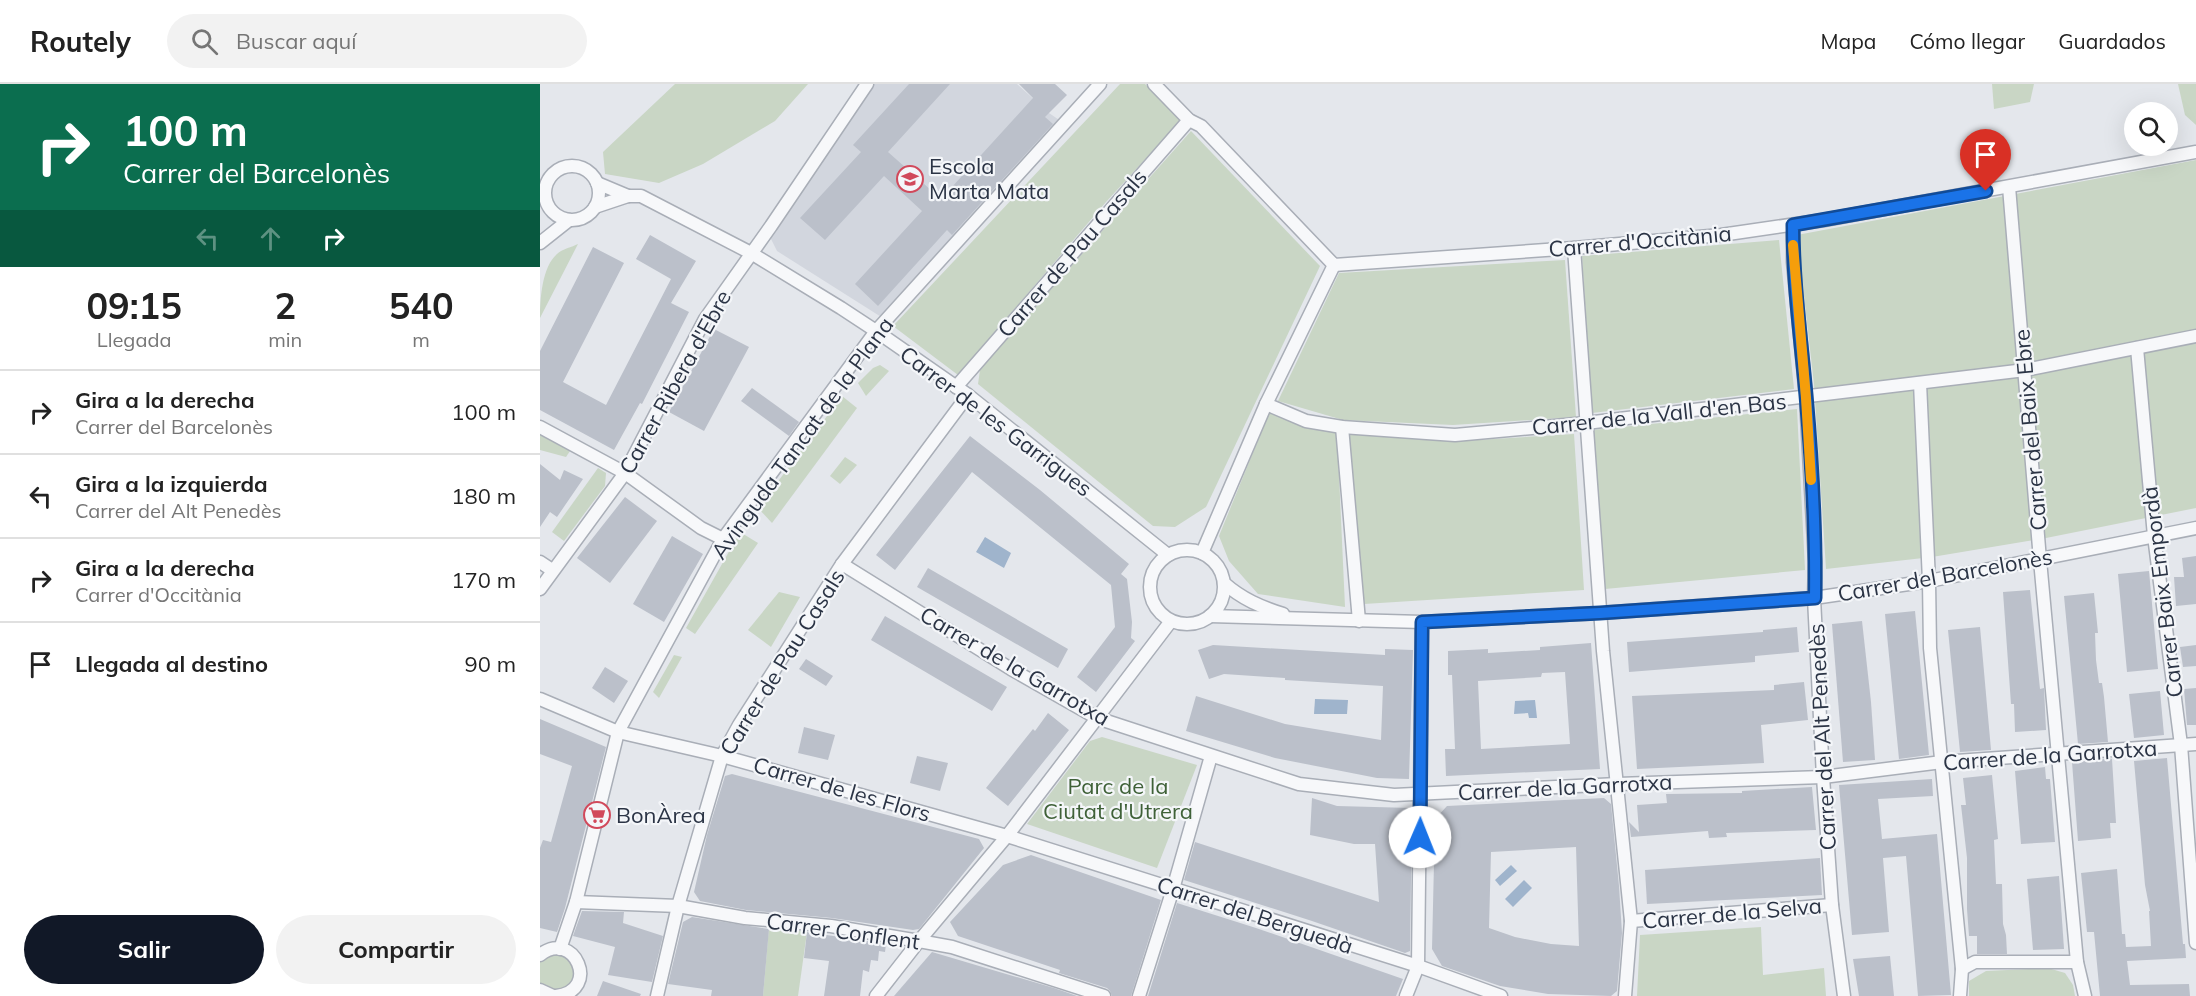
<!DOCTYPE html>
<html lang="es">
<meta charset="utf-8">
<style>
body{margin:0;font-family:Mulish,sans-serif;background:#f2f2f2;color:#222;height:100vh;display:flex;flex-direction:column;font-size:22px;white-space:nowrap}
*{box-sizing:border-box;margin:0}
p{font-size:20px;color:#767676}
.icon{flex:none;width:33px;height:33px;fill:none;stroke:currentColor;stroke-width:2;stroke-linecap:round;stroke-linejoin:round}
.map{position:relative;flex:1;overflow:hidden}
.details{display:flex;flex-direction:column;background:#fff;width:540px}
.details>*{flex:none}
.top-card{background:#0b6e4f;color:#fff;overflow:hidden}
.fabs{position:absolute;left:1584px;top:18px;display:grid;gap:12px}
.fabs a{display:grid;place-items:center;width:54px;height:54px;border-radius:50%;background:#fff;box-shadow:0 6px 24px #0002;font-size:30px}
.pin{position:absolute;display:grid;place-items:center;width:51px;height:51px;color:#fff;margin:-62px -26px;border-radius:50% 50% 50% 0;rotate:-45deg;box-shadow:0 0 6px #0007}
.pin .icon{rotate:45deg}
.me{position:absolute;width:66px;margin:-33px;rotate:1deg;stroke-linejoin:round;filter:drop-shadow(0 0 4px #0008)}
.turn{display:flex;align-items:center;gap:21px;height:126px;padding:0 24px;font-size:27px}
.turn .icon{width:78px;height:78px;stroke-width:2.5}
.turn b{display:block;font-size:42px;line-height:51px}
.lanes{display:flex;align-items:center;height:57px;padding:0 24px;background:#0003;justify-content:center;gap:30px;direction:ltr}
.lanes .off{opacity:.35}
.eta{display:flex;justify-content:space-evenly;align-items:center;height:102px;text-align:center}
.eta b{font-size:36px;font-weight:700;line-height:42px}
.button{display:flex;gap:12px;margin-top:auto;padding:12px 24px}
.button a{flex:1;height:69px;border-radius:36px;background:#111827;color:#fff;font-size:24px;font-weight:700;line-height:69px;text-align:center}
.button a+a{background:#f2f2f2;color:#222}
ul{padding:0;list-style:none}
li{display:flex;align-items:center;gap:18px;height:84px;padding:0 24px;border-top:2px solid #e0e0e0}
li div{flex:1}
li b{display:block;font-size:22px}
li em{font-style:normal}
header{display:flex;align-items:center;gap:36px;box-sizing:border-box;height:84px;padding:0 30px;background:#fff;border-bottom:2px solid #e0e0e0}
header strong{font-size:28px}
nav{display:flex;gap:33px;margin-inline-start:auto;font-size:21px}
.search{width:420px;height:54px;background:#f2f2f2;display:flex;align-items:center;gap:15px;box-sizing:border-box;padding:0 21px;border-radius:33px;color:#767676;font-size:22px}
main{display:flex;flex:1;min-height:0}
.map>svg:first-child{display:block}
.built{fill:#d2d6de}
.green{fill:#c9d6c5}
.water{fill:#9fb4cc}
.building{fill:#bbc0ca;fill-rule:evenodd}
.lines{fill:none;stroke-linecap:round;stroke-linejoin:round}
.street-casing{stroke:#a9aeb7;stroke-width:15}
.street{stroke:#f7f8fa;stroke-width:12}
.route-casing{stroke:#114b97;stroke-width:15}
.route{stroke:#1a73e8;stroke-width:10}
.slow{stroke:#f59e0b;stroke-width:10}
.labels{text-anchor:middle;stroke-width:4.5;stroke-linejoin:round;paint-order:stroke}
.poi-label{font-size:22px;fill:#2b3445;stroke:#f4f6f9;text-anchor:start}
.street-label{font-size:22px;fill:#2b3445;stroke:#f4f6f9}
.park-label{font-size:22px;fill:#3f6138;stroke:#f4f6f9}
</style>
<header>
<strong>Routely</strong>
<div class="search"><svg class="icon" aria-label="search" viewBox="0 0 24 24"><circle cx="10" cy="10" r="6"/><path d="M15 15l6 6"/></svg>Buscar aquí</div>
<nav><a>Mapa</a><a>Cómo llegar</a><a>Guardados</a></nav>
</header>
<main>
<section class="details">
<div class="top-card">
<div class="turn"><svg class="icon" aria-label="right" viewBox="0 0 24 24"><path d="M7 20v-9h11M14 6l5 5-5 5"/></svg><div><b>100 m</b>Carrer del Barcelonès</div></div>
<div class="lanes"><svg class="icon off" aria-label="left" viewBox="0 0 24 24"><path d="M17 20v-9H6M10 6l-5 5 5 5"/></svg><svg class="icon off" aria-label="ahead" viewBox="0 0 24 24"><path d="M12 20V5M6 11l6-6 6 6"/></svg><svg class="icon" aria-label="right" viewBox="0 0 24 24"><path d="M7 20v-9h11M14 6l5 5-5 5"/></svg></div>
</div>
<div class="eta">
<div><b>09:15</b><p>Llegada</p></div>
<div><b>2</b><p>min</p></div>
<div><b>540</b><p>m</p></div>
</div>
<ul>
<li><svg class="icon" aria-label="right" viewBox="0 0 24 24"><path d="M7 20v-9h11M14 6l5 5-5 5"/></svg><div><b>Gira a la derecha</b><p>Carrer del Barcelonès</p></div><em>100 m</em></li>
<li><svg class="icon" aria-label="left" viewBox="0 0 24 24"><path d="M17 20v-9H6M10 6l-5 5 5 5"/></svg><div><b>Gira a la izquierda</b><p>Carrer del Alt Penedès</p></div><em>180 m</em></li>
<li><svg class="icon" aria-label="right" viewBox="0 0 24 24"><path d="M7 20v-9h11M14 6l5 5-5 5"/></svg><div><b>Gira a la derecha</b><p>Carrer d'Occitània</p></div><em>170 m</em></li>
<li><svg class="icon" aria-label="arrive" viewBox="0 0 24 24"><path d="M6 21V4h12l-3 4 3 4H6"/></svg><div><b>Llegada al destino</b></div><em>90 m</em></li>
</ul>
<div class="button"><a>Salir</a><a>Compartir</a></div>
</section>
<div class="map">
<svg width="1656" height="912" viewBox="0 0 1656 912">
<rect width="100%" height="100%" fill="#e4e7ec"/>
<path class="built" d="M332 0H477L509 29 525 40 346 236 237 167 229 151Z"/>
<g class="green">
<path d="M135 0H268L235 37 163 80 119 99 65 90 63 68Z"/>
<path d="M580 0H605L642 35 566 118 418 291 353 242Z"/>
<path d="M1452 0H1494L1490 18 1454 25Z"/>
<path d="M1638 0H1656V41L1645 31Z"/>
<path d="M651 47 780 182 666 423 635 443 613 442 438 300 440 286 459 263Z"/>
<path d="M1656 76V424L1506 454 1392 473 1286 485 1274 300 1257 151Z"/>
<path d="M1239 156 1254 305 1052 329 1042 172Z"/>
<path d="M38 160 0 234C0 215 2 183 17 170 22 165 32 163 38 160Z"/>
<path d="M1025 176 1036 333 913 341 803 336 738 317 799 189Z"/>
<path d="M340 281 349 287 326 312 318 299 333 284Z"/>
<path d="M302 312 317 324 232 439 218 424Z"/>
<path d="M1257 325 1265 486 1065 505 1052 346Z"/>
<path d="M729 329 797 347 805 523 718 510 689 477 679 452Z"/>
<path d="M809 350 921 357 1034 350 1044 506 824 520Z"/>
<path d="M0 351 30 367 26 373 0 366Z"/>
<path d="M305 373 317 381 300 400 290 392Z"/>
<path d="M58 384 66 389 65 402 24 457 12 448Z"/>
<path d="M200 448 218 459 155 550 146 544Z"/>
<path d="M239 508 260 513 231 563 208 546Z"/>
<path d="M134 571 142 573 119 614 113 608Z"/>
<path d="M562 653 657 681 617 784 487 740 550 657Z"/>
<path d="M229 843 267 848 258 912H223Z"/>
<path d="M1221 843 1223 891 1284 884 1286 912H1097L1100 851Z"/>
<path d="M10 869C39 870 45 895 19 908L0 900V877Z"/>
<path d="M1508 884 1525 889 1533 901 1535 912H1429V897L1446 887Z"/>
</g>
<g class="water">
<path d="M445 453 471 469 464 484 436 468Z"/>
<path d="M775 615 808 616 807 630H774Z"/>
<path d="M995 616 997 634H989L988 629 974 630 975 617Z"/>
<path d="M971 781 977 787 960 802 955 796Z"/>
<path d="M984 796 992 804 973 823 965 815Z"/>
</g>
<g class="building">
<path d="M369 0H410L348 68 401 115 493 14 479 0H515L527 11 505 33 513 40 412 151 407 146 338 222 315 200 382 127 344 92 285 156 260 134 321 68 313 61Z"/>
<path d="M110 151 156 177 131 219 149 228 102 320 100 319 74 366 0 326V267L53 163 84 179 23 298 66 321 131 195 96 175Z"/>
<path d="M174 245 209 263 164 347 129 328Z"/>
<path d="M212 304 259 338 249 352 201 317Z"/>
<path d="M430 352 500 406 589 480 581 490 587 495 592 538 591 554 595 557 556 608 537 593 575 543 571 501 432 388 355 486 336 471Z"/>
<path d="M0 380 20 396 24 386 43 395 17 433 10 428 0 443Z"/>
<path d="M85 413 117 437 70 499 37 474Z"/>
<path d="M132 452 163 470 124 538 93 520Z"/>
<path d="M1656 472V520L1636 522 1634 493H1644L1642 474Z"/>
<path d="M388 484 528 565 518 584 377 503Z"/>
<path d="M1609 487 1618 585 1587 588 1578 490Z"/>
<path d="M1490 506 1500 605 1504 604 1506 646 1475 648 1474 620H1471L1463 508Z"/>
<path d="M1554 509 1558 549H1555L1556 576 1559 599H1562L1564 613 1568 658 1538 660 1524 512Z"/>
<path d="M1375 527 1389 671 1359 675 1345 530Z"/>
<path d="M345 532 467 603 452 627 331 556Z"/>
<path d="M1322 537 1331 618 1335 676 1303 678 1292 540Z"/>
<path d="M1257 543 1259 568 1215 572V578L1089 588 1087 558 1223 548V546Z"/>
<path d="M1440 543 1451 666 1420 668 1408 546Z"/>
<path d="M1051 559 1060 685 906 692 905 665H915L912 591H908V567L948 565V569L1000 566V563ZM1025 588 1030 660 941 665 938 597 1001 593 1002 589Z"/>
<path d="M673 561 845 571V565L873 566 869 695 837 694 735 674 646 647 656 612 745 640 841 656 843 602 745 596V594L684 590 669 595 658 566Z"/>
<path d="M1656 561V582L1643 583 1640 563Z"/>
<path d="M266 575 293 592 286 602 259 585Z"/>
<path d="M65 583 88 597 74 619 52 604Z"/>
<path d="M1264 598 1268 636 1221 641 1224 679 1097 685 1092 612 1234 606V601Z"/>
<path d="M1656 604V641H1647L1644 605Z"/>
<path d="M1620 607 1624 651 1594 654 1589 610Z"/>
<path d="M508 629 529 646 468 722 446 704 493 645 495 647Z"/>
<path d="M0 635 66 663 25 824 17 848 0 844V764L3 756 11 758 32 682 0 670Z"/>
<path d="M264 643 295 651 288 676 258 669Z"/>
<path d="M377 672 408 679 400 707 370 699Z"/>
<path d="M1570 674 1572 675 1576 739H1570L1571 754 1538 757 1532 678Z"/>
<path d="M1627 674 1643 860H1645L1646 874 1587 877 1590 901 1649 900 1650 912H1560L1554 848H1547L1541 789 1577 785 1582 850H1585L1586 863 1611 862 1609 827H1610L1605 801 1594 677Z"/>
<path d="M1505 683 1506 695H1510L1515 758 1481 760 1475 687Z"/>
<path d="M192 690 439 755 444 764 379 845 373 846 292 834 206 826 160 817 154 808 167 751 185 692Z"/>
<path d="M1452 691 1458 755 1454 756 1456 800H1462L1463 840 1466 851 1467 870H1437V852H1429L1427 825V774L1421 721H1426L1423 694Z"/>
<path d="M1392 695 1393 712 1338 715 1342 755 1397 750 1411 911 1378 912 1366 772 1343 774 1349 848 1312 851 1299 701Z"/>
<path d="M1272 703 1276 746 1186 749 1187 753 1169 754 1168 747 1091 753 1089 738 1099 748 1097 721 1127 719 1126 710 1202 709V707Z"/>
<path d="M772 714 797 722 872 724 870 867 865 869 772 837 644 796 655 758 839 818 835 760H814L770 751Z"/>
<path d="M1064 714 1071 720 1079 802 1082 849 1077 907 1071 912 1008 910 960 902 902 882 892 865 895 735 907 722ZM1036 763 1039 862 1011 860 975 853 949 844 951 768Z"/>
<path d="M491 771 621 816 591 912H572L570 907 567 904 519 889 520 886 418 852 410 838 463 781Z"/>
<path d="M1280 774 1282 811 1107 820 1105 786Z"/>
<path d="M1519 792 1524 865 1493 866 1487 795Z"/>
<path d="M637 819 716 844 863 895 856 912H608Z"/>
<path d="M42 827 84 828 83 839 123 852 112 898 68 891 75 863 33 852Z"/>
<path d="M152 833 229 845 223 912H171L172 906 128 900 143 838Z"/>
<path d="M267 848 346 860 345 868 339 867 338 877 331 876 329 888 323 886 320 912H284L289 877 264 874Z"/>
<path d="M392 868 514 904 537 912H354Z"/>
<path d="M1350 872 1354 912H1319L1313 875Z"/>
<path d="M63 897 101 910 100 912H57Z"/>
</g>
<g class="lines">
<defs>
<g id="street">
<path d="M614 0 649 36 661 42 794 181 1034 164 1181 151 1284 136 1656 68"/>
<circle cx="32" cy="109" r="27"/>
<path d="M57 99 88 112"/>
<path d="M1469 103 1500 476 1537 878 1545 912"/>
<path d="M55 123 88 112H101L211 169 301 224 336 247 428 311 628 471"/>
<path d="M1253 141V178L1266 314 1275 478 1274 514 1283 693 1292 821 1304 912"/>
<path d="M0 159 29 136"/>
<path d="M1034 164 1063 567 1091 837 1085 912"/>
<path d="M1597 264 1614 452 1641 661 1656 859"/>
<path d="M1380 299 1389 497 1390 564 1422 885 1420 912"/>
<path d="M416 303 649 36"/>
<path d="M726 320 766 337 802 343 915 351 1046 339 1485 286 1656 252"/>
<path d="M0 343 85 389 161 444 183 455"/>
<path d="M802 343 819 537"/>
<circle cx="647" cy="503" r="37"/>
<path d="M662 469 726 320 794 181"/>
<path d="M0 478 12 486"/>
<path d="M302 480 471 585 557 634 759 700 854 711 1078 700 1283 693 1402 678 1656 660"/>
<path d="M684 499C702 515 721 523 743 530"/>
<path d="M0 505 85 389 165 235 231 142 327 0"/>
<path d="M670 532 882 538 1060 529 1274 514 1389 497 1656 444"/>
<path d="M0 615 78 648 182 672 467 752 878 882 961 912"/>
<path d="M36 818 138 822 205 834 291 842 379 857 412 863 564 912"/>
<path d="M1091 837 1292 821"/>
<path d="M20 865 36 818 78 648 183 455 336 247 560 0"/>
<path d="M0 871C34 844 62 907 16 912"/>
<path d="M1422 885 1435 878H1537"/>
<path d="M0 906 13 912"/>
<path d="M117 912 138 822 182 672 199 641 302 480 428 311"/>
<path d="M336 912 379 857 467 752 631 537"/>
<path d="M599 912 633 805 671 672"/>
<path d="M866 912 878 882 882 538"/>
</g>
</defs>
<use href="#street" class="street-casing"/>
<use href="#street" class="street"/>
</g>
<g class="lines">
<defs>
<path id="route" d="M880 753 882 538 1060 529 1275 514C1276 447 1272 378 1266 311 1261 255 1253 198 1253 141L1446 107"/>
</defs>
<use href="#route" class="route-casing"/>
<use href="#route" class="route"/>
<path class="slow" d="M1253 161 1266 314 1271 396"/>
</g>
<defs>
<symbol id="school-ring" viewBox="-11 -11 22 22"><circle r="9.5" fill="#f4f6f9" stroke="#d1495b" stroke-width="1.5"/><path d="M0-5L7-2L0 1L-7-2ZM-4 1L0 2.5L4 1V4Q0 6-4 4Z" fill="#d1495b"/></symbol>
<symbol id="supermarket-ring" viewBox="-11 -11 22 22"><circle r="9.5" fill="#f4f6f9" stroke="#d1495b" stroke-width="1.5"/><path d="M-6-5.5h2.5l.6 2H6L4.5 2H-2.5L-4.4-4H-6ZM-1.5 3.2a1.3 1.3 0 1 0 .1 0ZM3 3.2a1.3 1.3 0 1 0 .1 0Z" fill="#d1495b"/></symbol>
</defs>
<g fill-rule="evenodd">
<use href="#school-ring" x="355" y="80" width="30" height="30"/>
<use href="#supermarket-ring" x="42" y="716" width="30" height="30"/>
</g>
<g class="labels">
<g class="poi-label">
<text x="389" y="90">Escola<tspan x="389" dy="25">Marta Mata</tspan></text>
<text x="76" y="739">BonÀrea</text>
</g>
<g class="street-label">
<text transform="translate(1100 157) rotate(-5)" y="8">Carrer d'Occitània</text>
<text transform="translate(532 169) rotate(-49)" y="8">Carrer de Pau Casals</text>
<text transform="translate(135 298) rotate(-61)" y="8">Carrer Ribera d'Ebre</text>
<text transform="translate(1119 330) rotate(-6)" y="8">Carrer de la Vall d'en Bas</text>
<text transform="translate(456 337) rotate(37)" y="8">Carrer de les Garrigues</text>
<text transform="translate(1490 346) rotate(-95)" y="8">Carrer del Baix Ebre</text>
<text transform="translate(262 354) rotate(-54)" y="8">Avinguda Tancat de la Plana</text>
<text transform="translate(1405 491) rotate(-10)" y="8">Carrer del Barcelonès</text>
<text transform="translate(1622 508) rotate(-97)" y="8">Carrer Baix Empordà</text>
<text transform="translate(242 578) rotate(-58)" y="8">Carrer de Pau Casals</text>
<text transform="translate(475 582) rotate(30)" y="8">Carrer de la Garrotxa</text>
<text transform="translate(1282 653) rotate(-93)" y="8">Carrer del Alt Penedès</text>
<text transform="translate(1510 671) rotate(-4)" y="8">Carrer de la Garrotxa</text>
<text transform="translate(1025 703) rotate(-3)" y="8">Carrer de la Garrotxa</text>
<text transform="translate(302 705) rotate(16)" y="8">Carrer de les Flors</text>
<text transform="translate(1192 829) rotate(-5)" y="8">Carrer de la Selva</text>
<text transform="translate(715 831) rotate(18)" y="8">Carrer del Berguedà</text>
<text transform="translate(303 847) rotate(8)" y="8">Carrer Conflent</text>
</g>
<g class="park-label">
<text x="578" y="710">Parc de la<tspan x="578" dy="25">Ciutat d'Utrera</tspan></text>
</g>
</g>
</svg>
<div class="fabs">
<a><svg class="icon" aria-label="search" viewBox="0 0 24 24"><circle cx="10" cy="10" r="6"/><path d="M15 15l6 6"/></svg></a>
</div>
<div class="pin" style="left:1446px;top:107px;background:#d93025"><svg class="icon" aria-label="arrive" viewBox="0 0 24 24"><path d="M6 21V4h12l-3 4 3 4H6"/></svg></div>
<svg class="me" style="left:880px;top:753px" viewBox="-20 -20 40 40"><circle r="19" fill="#fff"/><path d="M0-13L10 11 0 6-10 11z" fill="#1a73e8"/></svg>
</div>
</main>
